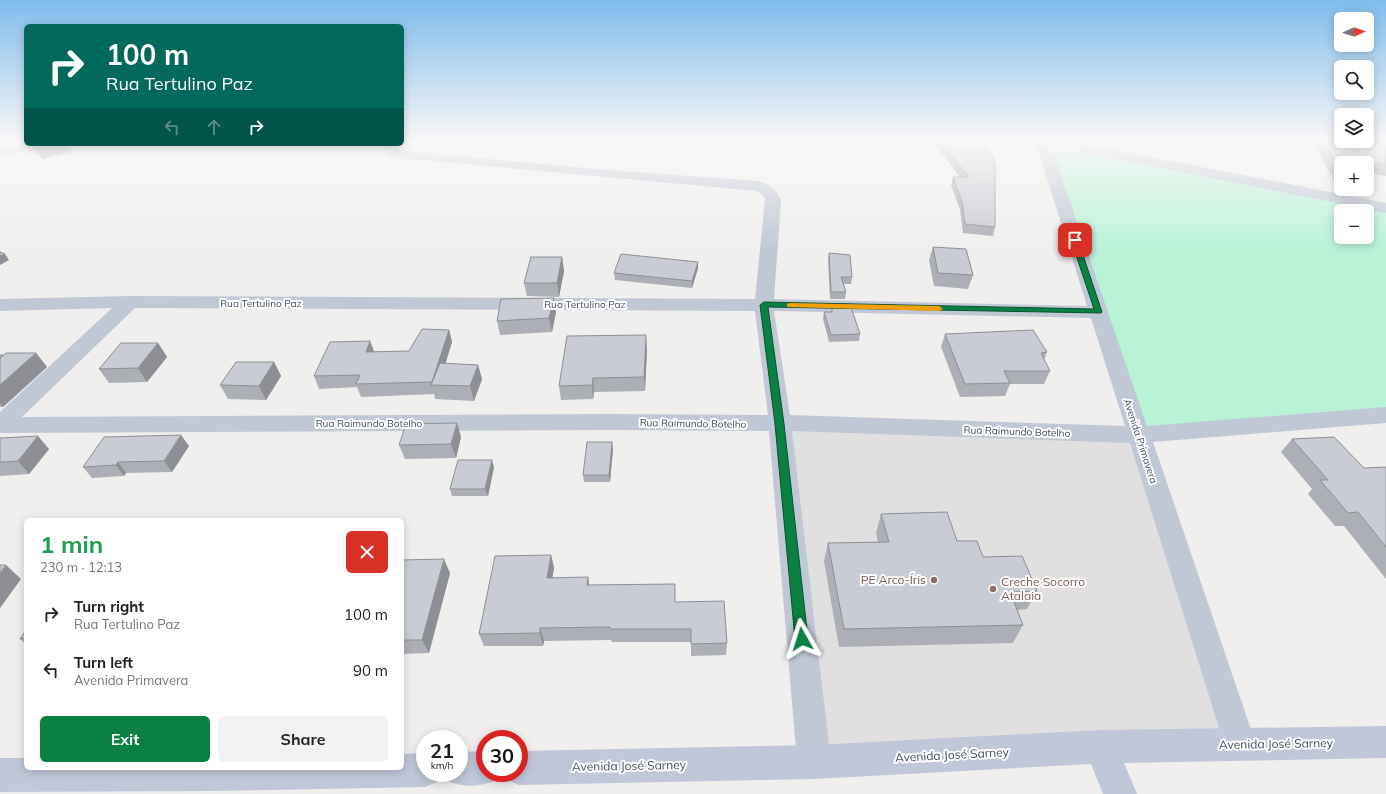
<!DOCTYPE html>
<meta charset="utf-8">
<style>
body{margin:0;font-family:Mulish,sans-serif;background:#f2f2f2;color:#222;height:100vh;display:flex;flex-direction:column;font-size:15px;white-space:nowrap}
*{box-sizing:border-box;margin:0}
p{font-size:13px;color:#767676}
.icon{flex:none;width:22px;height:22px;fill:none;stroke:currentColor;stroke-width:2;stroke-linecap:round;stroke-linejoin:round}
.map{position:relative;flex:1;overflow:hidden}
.panel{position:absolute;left:24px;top:518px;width:380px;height:252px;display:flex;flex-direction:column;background:#fff;border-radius:6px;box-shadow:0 2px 10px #0003}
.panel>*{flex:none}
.hud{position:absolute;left:24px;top:24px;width:380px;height:122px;border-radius:6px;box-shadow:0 2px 10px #0003;background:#00695c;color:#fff;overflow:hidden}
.needle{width:26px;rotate:87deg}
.fabs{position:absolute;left:1334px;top:12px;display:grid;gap:8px}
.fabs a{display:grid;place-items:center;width:40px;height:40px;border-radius:6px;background:#fff;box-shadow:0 2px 10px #0003;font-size:20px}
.speed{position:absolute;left:416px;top:730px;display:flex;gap:8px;font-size:20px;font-weight:700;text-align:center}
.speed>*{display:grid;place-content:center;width:52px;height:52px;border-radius:50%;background:#fff;box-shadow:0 2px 10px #0003;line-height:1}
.speed small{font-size:10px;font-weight:400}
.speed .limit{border:6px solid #d22;background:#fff;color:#111}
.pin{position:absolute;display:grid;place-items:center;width:34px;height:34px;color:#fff;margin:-17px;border-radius:8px;box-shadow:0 2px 6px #0006}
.me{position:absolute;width:44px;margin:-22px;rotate:354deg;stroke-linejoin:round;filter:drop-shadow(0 0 3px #0008)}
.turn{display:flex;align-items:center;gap:14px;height:84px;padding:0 16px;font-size:18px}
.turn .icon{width:52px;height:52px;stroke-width:2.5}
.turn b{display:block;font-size:28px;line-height:34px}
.lanes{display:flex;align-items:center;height:38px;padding:0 16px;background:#0003;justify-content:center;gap:20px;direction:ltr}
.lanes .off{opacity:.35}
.round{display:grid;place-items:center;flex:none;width:42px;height:42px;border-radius:6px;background:#f2f2f2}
.overview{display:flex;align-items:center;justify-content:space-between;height:68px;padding:0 16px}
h1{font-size:24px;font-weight:700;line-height:30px;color:#1e9e55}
.button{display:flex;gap:8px;margin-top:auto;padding:8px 16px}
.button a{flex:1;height:46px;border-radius:6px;background:#0b8043;color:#fff;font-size:16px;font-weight:700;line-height:46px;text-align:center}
.button a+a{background:#f2f2f2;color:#222}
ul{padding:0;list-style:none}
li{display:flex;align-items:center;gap:12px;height:56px;padding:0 16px}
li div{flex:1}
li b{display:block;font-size:15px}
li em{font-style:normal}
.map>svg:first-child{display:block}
.education{fill:#e2dfe0}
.green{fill:#b8f3d8;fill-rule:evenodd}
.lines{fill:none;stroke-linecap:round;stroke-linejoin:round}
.street{fill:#c0c8d5;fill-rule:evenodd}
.secondary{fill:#bfc7d9;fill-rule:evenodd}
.wall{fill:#adafb6}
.shaded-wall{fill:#8d8f94}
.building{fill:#c9ccd4;stroke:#8d8f94}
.route{fill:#0b8043;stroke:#07532c}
.slow{fill:#f59e0b}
.education-dot{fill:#8d6e63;stroke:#fff;stroke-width:1.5}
.labels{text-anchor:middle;stroke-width:4;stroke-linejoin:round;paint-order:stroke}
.street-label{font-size:10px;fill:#454e5d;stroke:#fff}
.near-education-label{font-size:12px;fill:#785e54;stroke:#fff;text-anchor:end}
.near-street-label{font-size:12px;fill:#454e5d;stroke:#fff}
</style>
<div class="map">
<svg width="1386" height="794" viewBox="0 0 1386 794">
<rect width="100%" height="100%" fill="#f1eeee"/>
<path class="education" d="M780 423 1139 435 1240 744 814 762Z"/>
<path class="green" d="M1042 140 1386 208V409L1139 435ZM1341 211H1367V237H1341Z"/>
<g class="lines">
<g class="street">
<path d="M1035 139H1058L1386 203V213L1051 146 1147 426 1386 407V423L1153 442 1256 744 1252 756 1240 760 1228 756 1224 744 1130 443 792 431 831 762 826 774 814 779 802 774 797 762 769 431 609 430 0 433V412L112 308 0 311V299L130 296 755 299 765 200 763 195 757 191 390 157 388 154 390 151 395 150 596 169 757 181C769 184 776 188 781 200L774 299 1087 306ZM135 308 755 311 768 415 609 414 22 417ZM774 311 1091 318 1125 426 790 415Z"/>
<path d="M26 143V144H47L45 147 0 156V148Z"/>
</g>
<g class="secondary">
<path d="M1386 726V758L1124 763 1137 794H1103L1091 764 814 779 519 785 507 780 504 773H519V751L814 745 1101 730Z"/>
<path d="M485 751V773H500L497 780C480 787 464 788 447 781L444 773H459V752Z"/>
<path d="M425 753V773H441L437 782 425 787 209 791 0 792V758H26V768H402V754Z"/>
</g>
</g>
<g class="wall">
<path d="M930 139H983L987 146V148L995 227 993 236 963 233 960 210 951 185 953 177H960Z"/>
<path d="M1310 139H1341L1367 141V139H1386V176L1367 173V163H1341V187L1338 186Z"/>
<path d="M31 144H69L72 151 43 159 35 150Z"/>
<path d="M1353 189H1363L1362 191Z"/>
<path d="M933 247 973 275 968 289 934 286 929 260Z"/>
<path d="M829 253 852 277 851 284H844L846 292 845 299H830L828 260Z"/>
<path d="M562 257 564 271 559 297 527 296 524 283Z"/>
<path d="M698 262V268L692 288 615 280 614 273Z"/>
<path d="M832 307 860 334 859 341 829 342 823 319 824 312H831Z"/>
<path d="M556 312 552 332 500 335 497 321Z"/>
<path d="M449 330 452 342 445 364 478 365 482 379 474 401 435 399 434 394 361 397 357 387 319 389 314 376 370 341 374 352 409 351Z"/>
<path d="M945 334 1047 352 1044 360 1050 371 1044 384H1010L1005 396 960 397 941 347Z"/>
<path d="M158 343 167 357 147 382 109 383 99 369Z"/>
<path d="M647 349 645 391 594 392 593 399 561 400 559 386Z"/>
<path d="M36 353 47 367 3 407H0V355Z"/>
<path d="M274 362 281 376 266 400 228 399 220 385Z"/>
<path d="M461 437 456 458 405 459 399 445Z"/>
<path d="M0 438 49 449 29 474 0 476Z"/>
<path d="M1292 439 1364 468 1386 467V579L1344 526H1335L1308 494 1312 489 1281 452Z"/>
<path d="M189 446 172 472 126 473 124 476 92 478 83 467Z"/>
<path d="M613 449 610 482H584L583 475Z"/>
<path d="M494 467 488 496H452L450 489Z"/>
<path d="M881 514 957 541 1037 591 1027 609 1017 610 1023 625 1013 643 839 647 824 561 828 543 878 542 876 533Z"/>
<path d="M551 555 554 568 552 578 588 577 589 585 675 602 727 643 726 655 691 656V642H612L611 640 544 641 543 646H484L479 634Z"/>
<path d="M402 560 450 573 429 653 402 654Z"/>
<path d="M26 630V644L20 639Z"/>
</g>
<g class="shaded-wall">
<path d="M54 144H69L72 151 43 159 36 149Z"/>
<path d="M5 254 9 260 0 265V256Z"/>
<path d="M562 257 564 271 559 297 557 283Z"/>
<path d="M698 262V268L692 288V281Z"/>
<path d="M554 298 556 312 552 332 549 318Z"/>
<path d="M449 330 452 342 439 385 432 382Z"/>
<path d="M646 335 647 349 645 391 644 377Z"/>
<path d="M370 341 375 354 366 352Z"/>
<path d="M158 343 167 357 147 382 138 368Z"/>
<path d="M36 353 47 367 3 407 0 403V385Z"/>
<path d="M274 362 281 376 266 400 259 386Z"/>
<path d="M478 365 482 379 474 401 470 386Z"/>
<path d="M593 378 594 392 593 399 592 385Z"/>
<path d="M457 423 461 437 456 458 451 444Z"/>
<path d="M181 435 189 446 172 472 164 461Z"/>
<path d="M38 436 49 449 29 474 18 461Z"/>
<path d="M612 442 613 449 610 482 609 475Z"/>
<path d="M492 460 494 467 488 496 485 489Z"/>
<path d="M118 462 126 473 124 476 116 465Z"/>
<path d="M551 555 554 568 550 591 547 578Z"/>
<path d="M444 559 450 573 429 653 422 640Z"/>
<path d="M6 565 21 579 0 608V573Z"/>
<path d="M588 577 590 590 587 585Z"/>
<path d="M540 628 544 641 543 646 540 633Z"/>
</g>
<g class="building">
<path d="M938 139H983L987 146H986L995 163V227L965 224 962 202 953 177H969Z"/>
<path d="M1322 139H1341V141H1367L1386 144V165L1363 161 1364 163H1341V171Z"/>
<path d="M32 144H54L36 149Z"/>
<path d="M933 247 966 249 973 275 938 273Z"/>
<path d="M0 252 5 254 0 256Z"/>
<path d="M829 253 850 255 852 277H841L846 292H831Z"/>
<path d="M621 254 698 262 692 281 614 273Z"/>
<path d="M531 257H562L557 283H524Z"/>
<path d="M554 298 549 318 497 321 501 299Z"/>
<path d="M832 307H851L860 334 831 335 824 312H832Z"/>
<path d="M422 329 449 330 432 382 356 384 360 375 314 376 330 342 370 341 366 352 409 351Z"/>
<path d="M1033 330 1047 352 1041 353 1050 371H1004L1010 383 965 384 945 334Z"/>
<path d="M646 335 644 377 593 378 592 385 559 386 567 336Z"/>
<path d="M121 343H158L138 368 99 369Z"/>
<path d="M6 353H36L0 385V358Z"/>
<path d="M0 355H3L0 358Z"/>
<path d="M236 362H274L259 386 220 385Z"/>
<path d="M440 363 478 365 470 386 431 385Z"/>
<path d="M457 423 451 444 399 445 406 424Z"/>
<path d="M181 435 164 461 118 462 116 465 83 467 104 437Z"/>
<path d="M38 436 18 461 0 462V438Z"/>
<path d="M1334 437 1364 468 1386 467V547L1358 512 1348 513 1320 480H1328L1292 439Z"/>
<path d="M587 442H612L609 475H583Z"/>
<path d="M458 460H492L485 489H450Z"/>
<path d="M947 512 957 541H977L983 557 1022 556 1037 591 1010 592 1023 625 844 629 828 543 889 542 881 514Z"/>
<path d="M551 555 547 578 588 577 587 585 675 584V602L724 601 727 643 691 644V629H610V627L540 628V633L479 634 495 556Z"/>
<path d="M444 559 422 640H402V560Z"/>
<path d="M0 565H6L0 573Z"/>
<path d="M26 630V638L20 639Z"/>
</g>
<linearGradient id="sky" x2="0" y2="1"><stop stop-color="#7fbcec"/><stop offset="0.56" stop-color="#f9f7f7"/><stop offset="1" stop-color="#f9f7f7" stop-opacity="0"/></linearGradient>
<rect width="1386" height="250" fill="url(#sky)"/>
<path class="route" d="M1075 238 1078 240 1102 312 1101 313 768 307 784 424 808 639 806 643 802 644 797 643 795 639 775 424 760 305 764 302 1094 309 1071 240Z"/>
<path class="slow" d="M790 303 939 306 943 309 939 311 787 307V304Z"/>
<g class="education-dot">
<circle cx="934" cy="580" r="4"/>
<circle cx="993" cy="589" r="4"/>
</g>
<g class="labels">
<g class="street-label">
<text x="261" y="307">Rua Tertulino Paz</text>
<text x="585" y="308">Rua Tertulino Paz</text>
<text x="369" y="427">Rua Raimundo Botelho</text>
<text transform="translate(693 423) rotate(1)" y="4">Rua Raimundo Botelho</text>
<text transform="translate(1017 431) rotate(2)" y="4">Rua Raimundo Botelho</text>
<text transform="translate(1141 441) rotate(72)" y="4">Avenida Primavera</text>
</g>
<g class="near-education-label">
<text x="926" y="584">PE Arco-Íris</text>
<text x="1001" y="586" text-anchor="start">Creche Socorro<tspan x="1001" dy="14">Atalaia</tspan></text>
</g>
<g class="near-street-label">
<text transform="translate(1276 744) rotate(-1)" y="4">Avenida José Sarney</text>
<text transform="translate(952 755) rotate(-3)" y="4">Avenida José Sarney</text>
<text transform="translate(629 766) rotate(-1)" y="4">Avenida José Sarney</text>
</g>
</g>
</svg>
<div class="fabs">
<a><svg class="needle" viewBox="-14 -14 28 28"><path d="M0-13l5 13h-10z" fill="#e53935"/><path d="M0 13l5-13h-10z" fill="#767676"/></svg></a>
<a><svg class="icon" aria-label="search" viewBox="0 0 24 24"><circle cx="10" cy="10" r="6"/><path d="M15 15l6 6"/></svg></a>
<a><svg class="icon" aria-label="layers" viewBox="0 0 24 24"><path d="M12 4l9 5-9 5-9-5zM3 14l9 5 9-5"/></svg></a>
<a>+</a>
<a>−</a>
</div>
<div class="speed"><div>21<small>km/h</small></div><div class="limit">30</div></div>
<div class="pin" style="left:1075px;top:240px;background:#d93025"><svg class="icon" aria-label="arrive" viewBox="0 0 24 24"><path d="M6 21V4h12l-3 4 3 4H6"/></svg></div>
<svg class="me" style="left:802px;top:639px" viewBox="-20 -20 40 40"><path d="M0-17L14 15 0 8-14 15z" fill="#0b8043" stroke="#fff" stroke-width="4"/></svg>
<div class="hud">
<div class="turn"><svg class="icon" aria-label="right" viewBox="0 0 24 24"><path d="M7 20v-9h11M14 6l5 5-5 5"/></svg><div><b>100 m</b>Rua Tertulino Paz</div></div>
<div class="lanes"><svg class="icon off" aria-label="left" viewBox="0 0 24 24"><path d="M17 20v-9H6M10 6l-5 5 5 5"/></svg><svg class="icon off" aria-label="ahead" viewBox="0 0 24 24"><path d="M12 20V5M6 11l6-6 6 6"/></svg><svg class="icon" aria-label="right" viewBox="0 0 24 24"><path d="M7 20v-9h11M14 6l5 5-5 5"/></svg></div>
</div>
<section class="panel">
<div class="overview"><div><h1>1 min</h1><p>230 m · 12:13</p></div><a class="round" style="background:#d93025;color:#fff"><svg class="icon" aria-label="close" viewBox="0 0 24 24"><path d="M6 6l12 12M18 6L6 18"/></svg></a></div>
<ul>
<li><svg class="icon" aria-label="right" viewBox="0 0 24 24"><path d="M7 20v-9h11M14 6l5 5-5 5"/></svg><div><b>Turn right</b><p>Rua Tertulino Paz</p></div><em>100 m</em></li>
<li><svg class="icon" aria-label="left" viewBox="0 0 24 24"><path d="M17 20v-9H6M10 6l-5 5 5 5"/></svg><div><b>Turn left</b><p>Avenida Primavera</p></div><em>90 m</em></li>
</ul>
<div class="button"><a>Exit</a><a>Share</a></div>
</section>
</div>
